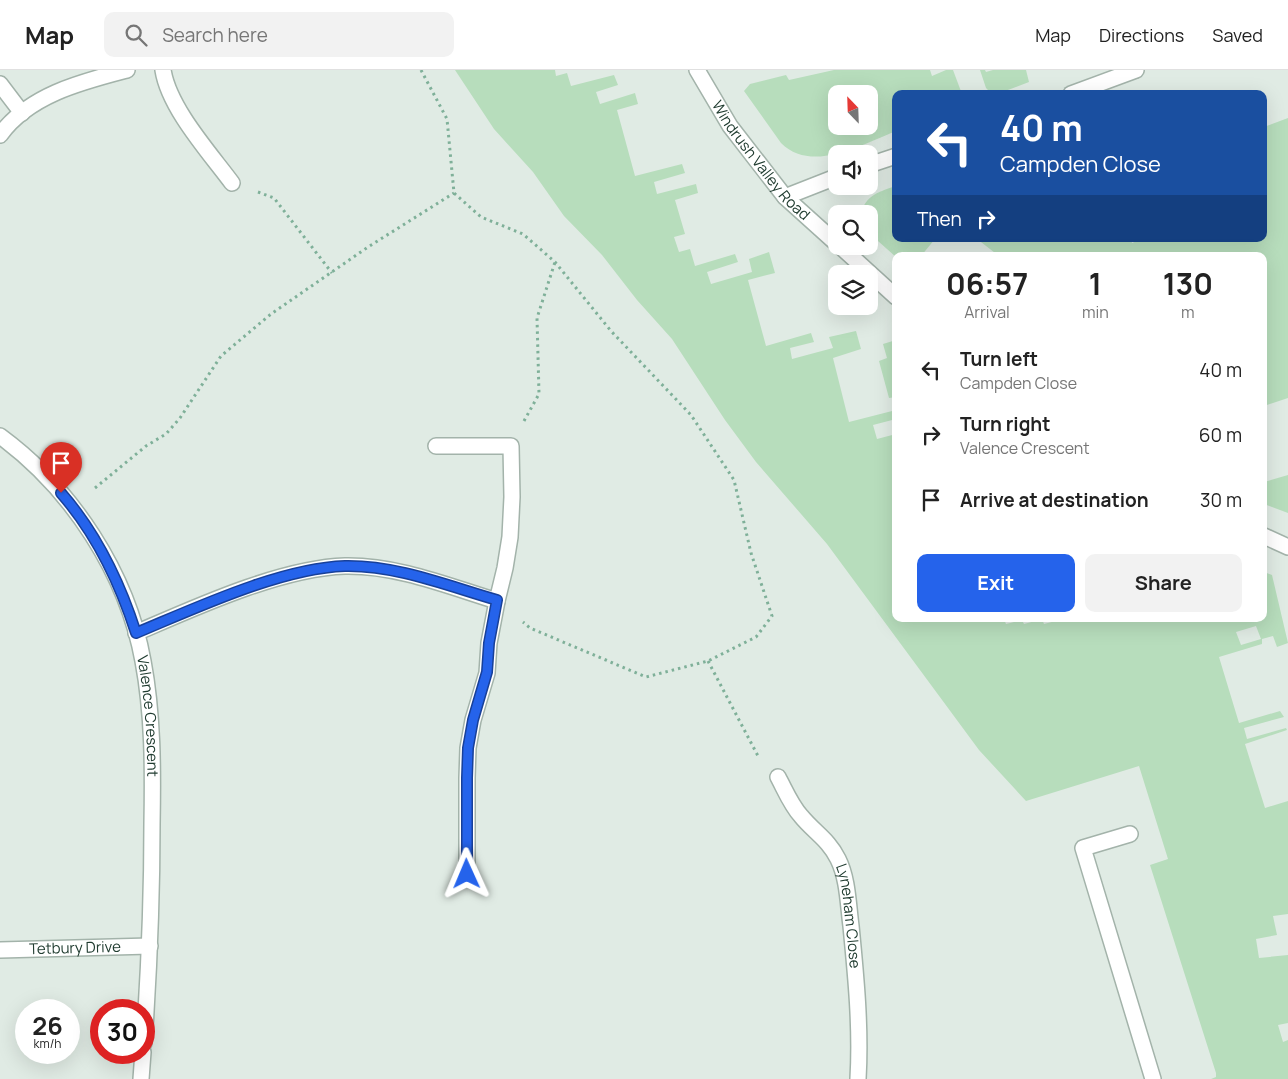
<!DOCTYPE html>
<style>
body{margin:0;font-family:Manrope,sans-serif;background:#f2f2f2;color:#222;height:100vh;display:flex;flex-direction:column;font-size:19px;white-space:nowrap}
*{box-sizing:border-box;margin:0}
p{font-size:16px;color:#767676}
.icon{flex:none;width:28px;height:28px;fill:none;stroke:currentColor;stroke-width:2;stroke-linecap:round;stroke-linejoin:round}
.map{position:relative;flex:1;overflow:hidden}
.sheet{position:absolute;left:892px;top:182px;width:375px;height:370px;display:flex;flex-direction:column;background:#fff;border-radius:10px;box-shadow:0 5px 20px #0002}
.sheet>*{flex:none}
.top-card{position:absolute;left:892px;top:20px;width:375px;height:152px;border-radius:10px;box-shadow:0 5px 20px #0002;background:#1a4fa0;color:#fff;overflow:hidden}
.needle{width:32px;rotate:337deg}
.fabs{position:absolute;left:828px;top:15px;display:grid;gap:10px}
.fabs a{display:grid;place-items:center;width:50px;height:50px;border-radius:10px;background:#fff;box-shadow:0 5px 20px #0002;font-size:25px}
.speed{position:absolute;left:15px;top:929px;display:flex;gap:10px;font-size:25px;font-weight:700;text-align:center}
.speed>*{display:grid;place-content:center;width:65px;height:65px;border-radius:50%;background:#fff;box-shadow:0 5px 20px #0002;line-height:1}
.speed small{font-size:12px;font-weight:400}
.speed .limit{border:8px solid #d22;background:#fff;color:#111}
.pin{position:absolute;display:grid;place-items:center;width:42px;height:42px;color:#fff;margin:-51px -21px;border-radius:50% 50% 50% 0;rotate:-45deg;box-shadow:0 0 5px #0007}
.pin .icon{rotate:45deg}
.me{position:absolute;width:55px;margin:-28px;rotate:359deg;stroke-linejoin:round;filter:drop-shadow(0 0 4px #0008)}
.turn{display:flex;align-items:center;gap:18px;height:105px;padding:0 25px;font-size:22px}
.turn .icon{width:65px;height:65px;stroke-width:2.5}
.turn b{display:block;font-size:35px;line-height:42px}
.then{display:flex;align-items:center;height:48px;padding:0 25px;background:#0003;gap:10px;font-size:19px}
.eta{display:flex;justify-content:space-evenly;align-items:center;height:85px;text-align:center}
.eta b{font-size:30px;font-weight:700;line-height:35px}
.primary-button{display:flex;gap:10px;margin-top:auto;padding:10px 25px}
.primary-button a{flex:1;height:58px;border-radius:10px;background:#2563eb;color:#fff;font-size:20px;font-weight:700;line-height:58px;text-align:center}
.primary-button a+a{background:#f2f2f2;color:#222}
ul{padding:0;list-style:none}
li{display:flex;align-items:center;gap:15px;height:65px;padding:0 25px}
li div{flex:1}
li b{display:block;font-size:19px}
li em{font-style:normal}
header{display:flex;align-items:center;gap:30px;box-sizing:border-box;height:70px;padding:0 25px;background:#fff;border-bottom:1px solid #e0e0e0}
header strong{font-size:24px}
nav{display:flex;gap:28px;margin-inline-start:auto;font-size:18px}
.search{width:350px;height:45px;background:#f2f2f2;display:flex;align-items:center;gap:12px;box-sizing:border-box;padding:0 18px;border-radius:10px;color:#767676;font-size:19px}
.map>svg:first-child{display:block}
.green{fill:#b7ddbc;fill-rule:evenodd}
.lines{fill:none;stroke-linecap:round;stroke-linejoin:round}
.lane-casing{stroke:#a3b3aa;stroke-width:18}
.street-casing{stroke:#a3b3aa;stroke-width:18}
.path{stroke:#7fb099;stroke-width:3;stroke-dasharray:2.5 4;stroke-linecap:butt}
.lane{stroke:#fff;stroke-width:15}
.street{stroke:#fff;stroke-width:15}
.route-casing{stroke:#184099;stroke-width:12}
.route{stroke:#2563eb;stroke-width:9}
.labels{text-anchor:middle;stroke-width:5;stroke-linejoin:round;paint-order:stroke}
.street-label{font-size:15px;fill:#203c30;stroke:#f0f8f3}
</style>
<header>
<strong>Map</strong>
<div class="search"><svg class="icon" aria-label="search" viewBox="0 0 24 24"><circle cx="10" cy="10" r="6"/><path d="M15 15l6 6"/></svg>Search here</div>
<nav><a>Map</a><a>Directions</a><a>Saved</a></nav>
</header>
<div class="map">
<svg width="1288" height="1009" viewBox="0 0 1288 1009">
<rect width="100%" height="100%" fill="#e0ebe4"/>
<g class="green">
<path d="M455 0H555L556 6 567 3 571 16 614 5 618 15 596 22 600 34 635 23 638 34 617 40 635 106 682 94 685 103 654 112 657 124 696 114 698 123 675 130 685 164 674 167 679 182 690 179 695 196 735 184 738 192 707 202 711 214 752 202 749 189 769 182 775 203 748 210 766 276 811 263 814 272 790 278 792 289 833 278 829 267 856 261 861 279 833 288 849 352 896 340V349L873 355 877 369 896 364V549H1004L1006 554 1022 550 1024 554 1035 551V549H1042L1044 554 1063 549H1264V502L1272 505 1288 573 1277 577 1273 566 1262 569V574L1219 587 1239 653 1280 641 1284 647 1244 658 1247 669 1286 658 1287 660 1245 674 1265 738 1288 731V844L1273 846 1277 865 1256 869 1259 888 1288 885V953L1278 955 1283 972 1288 970V1009H1211L1216 1007V1003L1150 795 1168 789 1139 696 1026 731 979 680 827 474 756 392 725 350 672 269 637 230 602 185 564 146 533 102 494 59ZM1256 556 1261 569 1241 575 1236 562Z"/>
<path d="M834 0H930L932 6 946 0H953L962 24H896V61C863 74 812 104 781 73L744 21 750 14 786 5 789 10ZM836 24H869V56H836Z"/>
<path d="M980 0H985L986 2 993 0H1026L1029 12 997 24H992L986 18Z"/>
<path d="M1288 48V328L1264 336V186H1047L1040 182 1036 186H999L977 169H1131L1132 173 1142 169H1264V115L1265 110 1264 106V57Z"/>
<path d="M896 116V169H935L921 186 896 187 869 163V144H861C865 125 881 121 896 116Z"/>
<path d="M896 270V328V327L889 328 879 291 887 288 883 274Z"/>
<path d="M1288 405V443L1264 434V412Z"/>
</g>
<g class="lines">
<defs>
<path id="lane" d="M1130 764 1083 778 1153 1009"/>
<g id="street">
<path d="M163 0C169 38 209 82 232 113"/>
<path id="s1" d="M697 0 730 56 785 127 836 173"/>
<path d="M0 14 22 43"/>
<path d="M1071 24 1136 0"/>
<path d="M0 65C29 25 81 12 127 0"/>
<path d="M869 95 896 86"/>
<path d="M785 127 836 107"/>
<path d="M840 176 896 227"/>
<path id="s2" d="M0 366C72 419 127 503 143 591 153 644 153 700 152 754 152 827 149 900 144 973"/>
<path d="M436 376H511L512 427 510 467 505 498 497 531 489 573 487 603 473 650 468 678 467 708V804"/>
<path d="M1264 466 1288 477"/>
<path d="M136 563C196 537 281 498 345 496 397 495 448 516 497 531"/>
<path id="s3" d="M778 707C785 720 791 735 801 746 814 762 829 770 838 789 848 809 848 834 851 856 856 907 861 958 858 1009"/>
<path id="s4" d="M0 880 150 876"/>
<path d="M141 1009 143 982"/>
</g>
</defs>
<use href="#lane" class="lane-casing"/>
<use href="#street" class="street-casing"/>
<g class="path">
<path d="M421 0 447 49 454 123 481 147 523 164 555 192 611 261 691 345 734 410 751 483 772 546 756 567 708 591 646 607 530 558 523 552"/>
<path d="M258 122 274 128 332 203"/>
<path d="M524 351 539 324 537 248 555 192"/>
<path d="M95 418 146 376 166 364 180 348 221 286 271 244 368 177 454 123"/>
<path d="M708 591 758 686"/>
</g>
<use href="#lane" class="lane"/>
<use href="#street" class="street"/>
</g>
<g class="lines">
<defs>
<path id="route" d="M61 423C96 463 120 513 136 563 196 538 281 498 345 496 397 495 448 516 497 530L489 573 487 602 473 650 468 678 467 708V804"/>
</defs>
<use href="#route" class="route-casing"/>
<use href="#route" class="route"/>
</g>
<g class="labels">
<g class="street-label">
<text dy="5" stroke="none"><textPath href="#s1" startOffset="111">Windrush Valley Road</textPath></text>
<text dy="5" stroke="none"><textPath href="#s2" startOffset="328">Valence Crescent</textPath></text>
<text dy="5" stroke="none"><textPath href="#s3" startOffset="161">Lyneham Close</textPath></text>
<text dy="5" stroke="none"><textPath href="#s4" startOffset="75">Tetbury Drive</textPath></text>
</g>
</g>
</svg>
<div class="fabs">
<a><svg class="needle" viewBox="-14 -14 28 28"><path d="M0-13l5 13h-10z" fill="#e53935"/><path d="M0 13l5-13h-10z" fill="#767676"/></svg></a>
<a><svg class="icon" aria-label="sound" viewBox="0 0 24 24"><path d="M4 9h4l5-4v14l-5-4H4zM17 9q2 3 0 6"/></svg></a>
<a><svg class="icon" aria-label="search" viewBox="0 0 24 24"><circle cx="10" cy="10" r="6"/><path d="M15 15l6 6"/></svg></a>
<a><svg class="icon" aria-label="layers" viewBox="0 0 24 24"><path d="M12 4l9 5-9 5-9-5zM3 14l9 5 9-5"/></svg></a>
</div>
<div class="speed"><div>26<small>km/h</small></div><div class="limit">30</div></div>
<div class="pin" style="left:61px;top:423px;background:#d93025"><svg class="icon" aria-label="arrive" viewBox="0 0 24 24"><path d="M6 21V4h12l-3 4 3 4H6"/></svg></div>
<svg class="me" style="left:467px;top:804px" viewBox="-20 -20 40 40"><path d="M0-17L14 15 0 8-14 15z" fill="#2563eb" stroke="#fff" stroke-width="4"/></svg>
<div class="top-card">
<div class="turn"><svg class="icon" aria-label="left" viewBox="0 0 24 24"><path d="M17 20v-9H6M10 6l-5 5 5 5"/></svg><div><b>40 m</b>Campden Close</div></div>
<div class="then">Then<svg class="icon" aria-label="right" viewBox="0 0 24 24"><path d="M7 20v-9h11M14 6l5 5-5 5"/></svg></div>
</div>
<section class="sheet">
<div class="eta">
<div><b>06:57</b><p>Arrival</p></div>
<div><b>1</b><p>min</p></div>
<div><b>130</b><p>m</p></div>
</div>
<ul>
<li><svg class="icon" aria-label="left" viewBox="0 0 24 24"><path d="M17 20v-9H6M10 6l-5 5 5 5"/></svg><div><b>Turn left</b><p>Campden Close</p></div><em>40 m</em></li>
<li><svg class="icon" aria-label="right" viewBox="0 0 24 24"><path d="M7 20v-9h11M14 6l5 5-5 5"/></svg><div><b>Turn right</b><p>Valence Crescent</p></div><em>60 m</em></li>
<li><svg class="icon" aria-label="arrive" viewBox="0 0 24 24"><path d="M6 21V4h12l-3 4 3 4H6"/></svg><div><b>Arrive at destination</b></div><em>30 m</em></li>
</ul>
<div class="primary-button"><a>Exit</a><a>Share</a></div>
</section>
</div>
